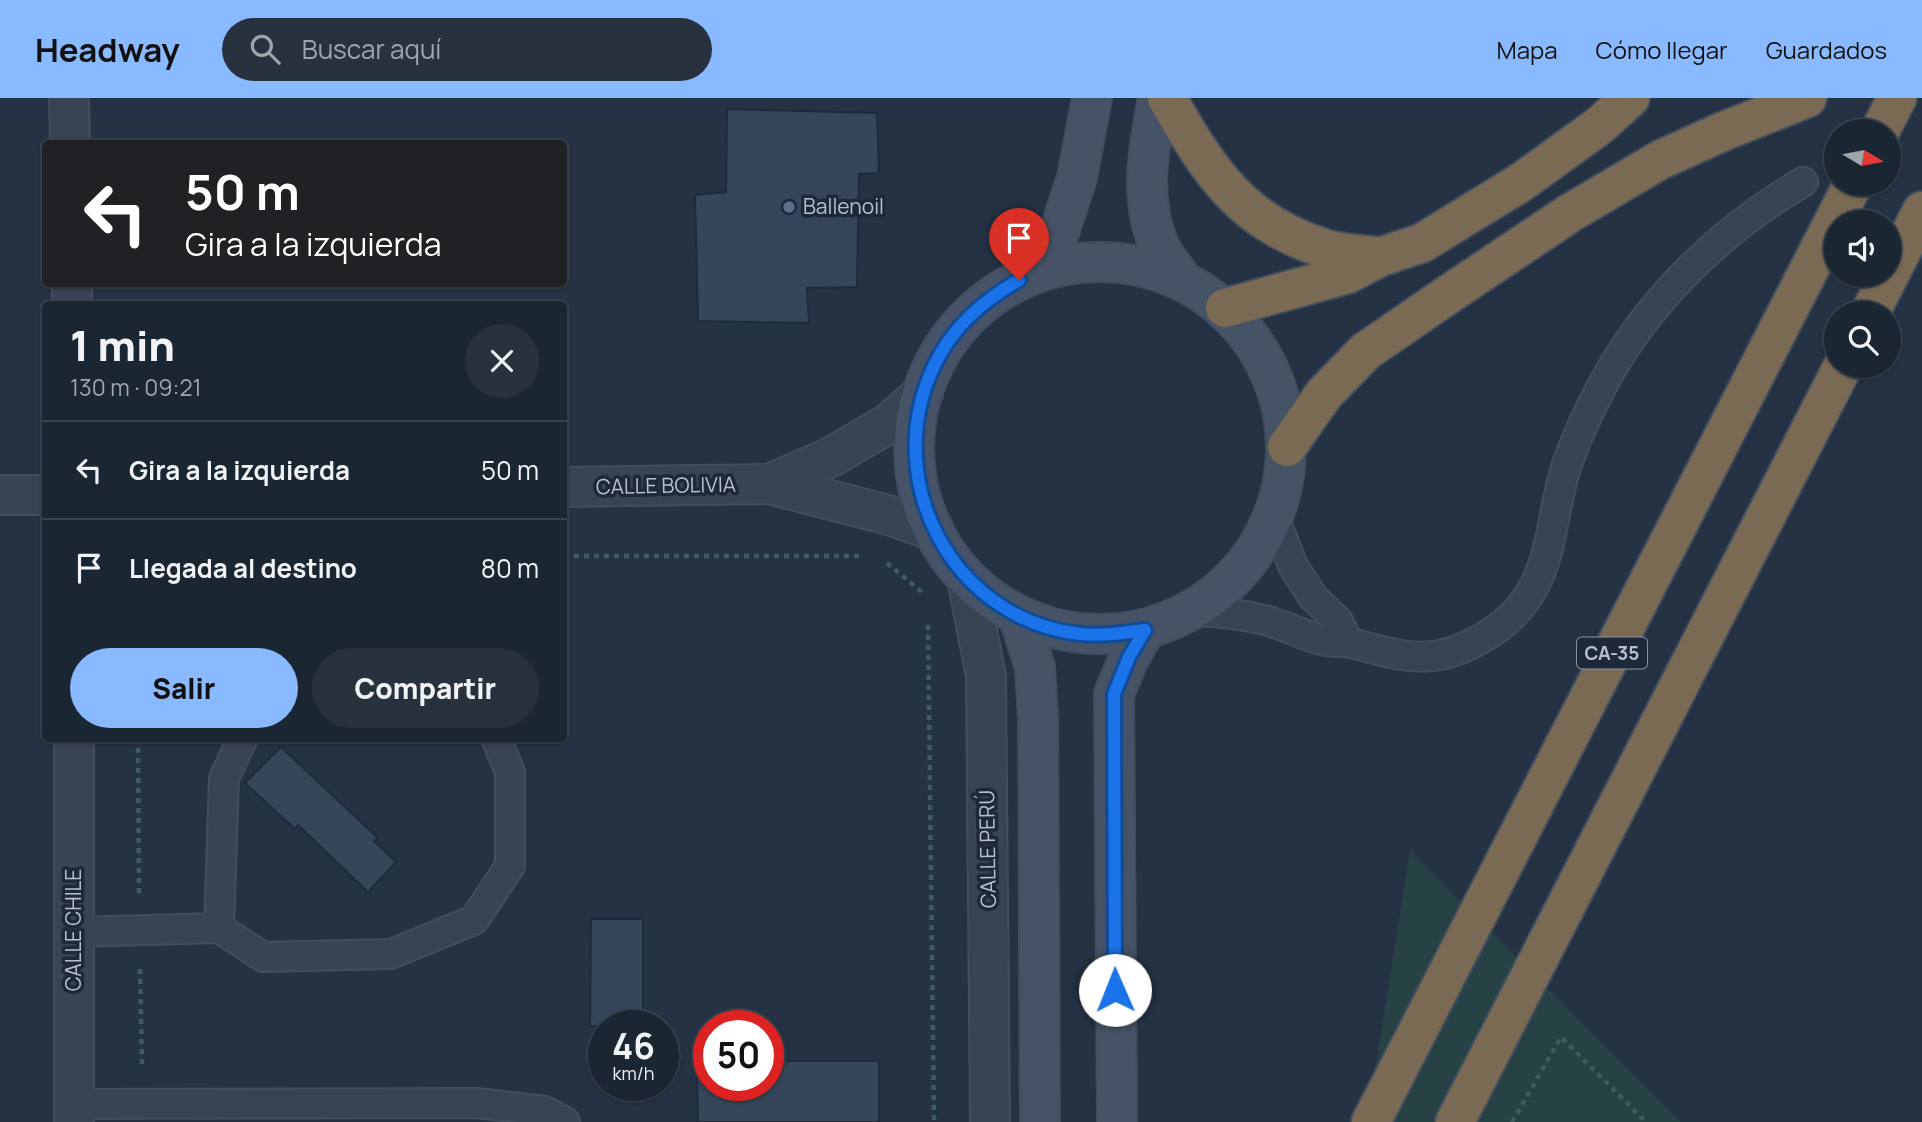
<!DOCTYPE html>
<html lang="es">
<meta charset="utf-8">
<style>
body{margin:0;font-family:Manrope,sans-serif;background:#28323f;color:#f1f3f6;height:100vh;display:flex;flex-direction:column;font-size:26px;white-space:nowrap}
*{box-sizing:border-box;margin:0}
p{font-size:23px;color:#a0a5ac}
.icon{flex:none;width:38px;height:38px;fill:none;stroke:currentColor;stroke-width:2;stroke-linecap:round;stroke-linejoin:round}
.map{position:relative;flex:1;overflow:hidden}
.side{position:absolute;left:42px;top:203px;width:525px;height:441px;display:flex;flex-direction:column;background:#1b2633;border-radius:7px;box-shadow:0 2px 5px #0004,0 0 0 2px #39434e}
.side>*{flex:none}
.banner{position:absolute;left:42px;top:42px;width:525px;height:147px;border-radius:7px;box-shadow:0 2px 5px #0004,0 0 0 2px #39434e;background:#202124;color:#fff;overflow:hidden}
.needle{width:46px;rotate:100deg}
.fabs{position:absolute;left:1824px;top:21px;display:grid;gap:14px}
.fabs a{display:grid;place-items:center;width:77px;height:77px;border-radius:50%;background:#1b2633;box-shadow:0 2px 5px #0004,0 0 0 2px #39434e;font-size:35px}
.speed{position:absolute;left:588px;top:912px;display:flex;gap:14px;font-size:35px;font-weight:700;text-align:center}
.speed>*{display:grid;place-content:center;width:91px;height:91px;border-radius:50%;background:#1b2633;box-shadow:0 2px 5px #0004,0 0 0 2px #39434e;line-height:1}
.speed small{font-size:18px;font-weight:400}
.speed .limit{border:10px solid #d22;background:#fff;color:#111}
.pin{position:absolute;display:grid;place-items:center;width:60px;height:60px;color:#fff;margin:-72px -30px;border-radius:50% 50% 50% 0;rotate:-45deg;box-shadow:0 0 7px #0007}
.pin .icon{rotate:45deg}
.me{position:absolute;width:77px;margin:-38px;rotate:359deg;stroke-linejoin:round;filter:drop-shadow(0 0 5px #0008)}
.turn{display:flex;align-items:center;gap:24px;height:147px;padding:0 28px;font-size:32px}
.turn .icon{width:91px;height:91px;stroke-width:2.5}
.turn b{display:block;font-size:49px;line-height:60px}
.round{display:grid;place-items:center;flex:none;width:74px;height:74px;border-radius:37px;background:#28323f}
.summary{display:flex;align-items:center;justify-content:space-between;height:119px;padding:0 28px}
h1{font-size:42px;font-weight:800;line-height:52px}
.button{display:flex;gap:14px;margin-top:auto;padding:14px 28px}
.button a{flex:1;height:80px;border-radius:42px;background:#89baff;color:#111;font-size:28px;font-weight:800;line-height:80px;text-align:center}
.button a+a{background:#28323f;color:#f1f3f6}
ul{padding:0;list-style:none}
li{display:flex;align-items:center;gap:21px;height:98px;padding:0 28px;border-top:2px solid #39434e}
li div{flex:1}
li b{display:block;font-size:26px}
li em{font-style:normal}
header{display:flex;align-items:center;gap:42px;box-sizing:border-box;height:98px;padding:0 35px;background:#89baff;color:#111}
header strong{font-size:33px}
nav{display:flex;gap:38px;margin-inline-start:auto;font-size:24px}
.search{width:490px;height:63px;background:#28323f;display:flex;align-items:center;gap:18px;box-sizing:border-box;padding:0 24px;border-radius:38px;color:#a0a5ac;font-size:26px}
.map>svg:first-child{display:block}
.green{fill:#264245}
.building{fill:#35465b;stroke:#1f2b3b;stroke-width:2}
.lines{fill:none;stroke-linecap:round;stroke-linejoin:round}
.lane-casing{stroke:#424d5d;stroke-width:32}
.street-casing{stroke:#424d5d;stroke-width:42}
.secondary-casing{stroke:#424d5d;stroke-width:42}
.highway-casing{stroke:#434f5e;stroke-width:42}
.path{stroke:#3f5b5d;stroke-width:4.5;stroke-dasharray:5 5;stroke-linecap:butt}
.lane{stroke:#384453;stroke-width:28}
.street{stroke:#384453;stroke-width:38}
.secondary{stroke:#465367;stroke-width:38}
.highway{stroke:#7a6a54;stroke-width:38}
.route-casing{stroke:#114b97;stroke-width:18}
.route{stroke:#1a73e8;stroke-width:12}
.service-dot{fill:#5c6f8a;stroke:#1d2939;stroke-width:2.5}
.labels{text-anchor:middle;stroke-width:7;stroke-linejoin:round;paint-order:stroke}
.shield{fill:#1d2939;stroke:#8792a1;stroke-width:2}
.shield-label{font-size:19px;font-weight:bold;fill:#b5bfcd}
.poi-label{font-size:21px;fill:#b5bfcd;stroke:#1d2939;text-anchor:start}
.street-label{font-size:21px;fill:#b5bfcd;stroke:#1d2939}
</style>
<header>
<strong>Headway</strong>
<div class="search"><svg class="icon" aria-label="search" viewBox="0 0 24 24"><circle cx="10" cy="10" r="6"/><path d="M15 15l6 6"/></svg>Buscar aquí</div>
<nav><a>Mapa</a><a>Cómo llegar</a><a>Guardados</a></nav>
</header>
<div class="map">
<svg width="1922" height="1024" viewBox="0 0 1922 1024">
<rect width="100%" height="100%" fill="#243244"/>
<path class="green" d="M1410 752 1681 1024H1367Z"/>
<g class="building">
<path d="M727 11 877 15 879 75 859 76 857 189 807 190 809 225 698 223 695 97 726 94Z"/>
<path d="M281 649 378 740 374 743 396 764 368 794 298 727 295 731 245 685Z"/>
<path d="M591 821H643V928H590Z"/>
<path d="M768 963H879V1024H698L697 964H709V987H768Z"/>
</g>
<g class="lines">
<defs>
<g id="lane">
<path d="M1274 419 1293 468 1313 499 1338 523 1348 544"/>
<path d="M1192 513C1217 514 1241 516 1265 522 1286 528 1305 538 1325 543 1334 545 1343 543 1351 545 1380 552 1409 563 1440 557 1460 553 1475 545 1492 534 1552 494 1547 439 1564 376 1572 349 1586 319 1599 294 1643 207 1719 133 1803 84"/>
<path d="M219 830 224 680 243 640"/>
<path d="M74 834 219 830 263 859 391 856 474 822 510 768V674L496 640"/>
<path d="M74 1006 477 1005 545 1013 565 1024"/>
</g>
<g id="street">
<path d="M69 0 70 46"/>
<path d="M72 186V206"/>
<path d="M769 386 831 359 888 326 923 295"/>
<path d="M564 389 769 386 892 418 934 433"/>
<path d="M0 397H46"/>
<path d="M967 481 986 578 990 1024"/>
<path d="M74 1024V640"/>
</g>
<g id="secondary">
<path d="M1158 0C1149 47 1139 99 1158 145 1163 158 1174 170 1182 182"/>
<circle cx="1100" cy="350" r="186"/>
<path d="M1047 171 1077 80 1092 0"/>
<path d="M1019 519 1035 569 1038 621 1040 1024"/>
<path d="M1117 1024 1114 596 1129 560 1145 532"/>
</g>
<g id="highway">
<path d="M1167 0C1209 73 1241 125 1326 151 1343 156 1362 156 1380 159"/>
<path d="M1880 33 1897 0"/>
<path d="M1225 210 1348 176 1380 159 1422 145 1520 85 1599 28 1630 0"/>
<path d="M1870 215 1922 113"/>
<path d="M1287 349 1324 296 1366 253 1452 194 1570 115 1660 62 1724 33 1807 0"/>
<path d="M1371 1024 1853 86"/>
<path d="M1455 1024 1843 268"/>
</g>
</defs>
<use href="#lane" class="lane-casing"/>
<use href="#street" class="street-casing"/>
<use href="#secondary" class="secondary-casing"/>
<use href="#highway" class="highway-casing"/>
<g class="path">
<path d="M564 458H860"/>
<path d="M887 465 924 496"/>
<path d="M928 527 934 1024"/>
<path d="M138 640 139 796"/>
<path d="M140 871 142 967"/>
<path d="M1512 1024 1561 939 1646 1024"/>
</g>
<use href="#lane" class="lane"/>
<use href="#street" class="street"/>
<use href="#secondary" class="secondary"/>
<use href="#highway" class="highway"/>
</g>
<g class="lines">
<defs>
<path id="route" d="M1019 182C983 203 952 229 934 268 879 382 953 523 1081 536 1102 538 1123 535 1145 532L1129 559 1114 596 1115 892"/>
</defs>
<use href="#route" class="route-casing"/>
<use href="#route" class="route"/>
</g>
<circle class="service-dot" cx="789" cy="109" r="7"/>
<g class="labels">
<rect class="shield" x="1577" y="539.5" width="70" height="31" rx="5"/>
<g class="shield-label">
<text x="1612" y="562">CA-35</text>
</g>
<g class="poi-label">
<text x="803" y="116">Ballenoil</text>
</g>
<g class="street-label">
<text transform="translate(666 388) rotate(-1)" y="7">CALLE BOLIVIA</text>
<text transform="translate(988 751) rotate(-91)" y="7">CALLE PERÚ</text>
<text transform="translate(74 832) rotate(-90)" y="7">CALLE CHILE</text>
</g>
</g>
</svg>
<div class="fabs">
<a><svg class="needle" viewBox="-14 -14 28 28"><path d="M0-13l5 13h-10z" fill="#e53935"/><path d="M0 13l5-13h-10z" fill="#a0a5ac"/></svg></a>
<a><svg class="icon" aria-label="sound" viewBox="0 0 24 24"><path d="M4 9h4l5-4v14l-5-4H4zM17 9q2 3 0 6"/></svg></a>
<a><svg class="icon" aria-label="search" viewBox="0 0 24 24"><circle cx="10" cy="10" r="6"/><path d="M15 15l6 6"/></svg></a>
</div>
<div class="speed"><div>46<small>km/h</small></div><div class="limit">50</div></div>
<div class="pin" style="left:1019px;top:182px;background:#d93025"><svg class="icon" aria-label="arrive" viewBox="0 0 24 24"><path d="M6 21V4h12l-3 4 3 4H6"/></svg></div>
<svg class="me" style="left:1115px;top:892px" viewBox="-20 -20 40 40"><circle r="19" fill="#fff"/><path d="M0-13L10 11 0 6-10 11z" fill="#1a73e8"/></svg>
<div class="banner">
<div class="turn"><svg class="icon" aria-label="left" viewBox="0 0 24 24"><path d="M17 20v-9H6M10 6l-5 5 5 5"/></svg><div><b>50 m</b>Gira a la izquierda</div></div>
</div>
<section class="side">
<div class="summary"><div><h1>1 min</h1><p>130 m · 09:21</p></div><a class="round"><svg class="icon" aria-label="close" viewBox="0 0 24 24"><path d="M6 6l12 12M18 6L6 18"/></svg></a></div>
<ul>
<li><svg class="icon" aria-label="left" viewBox="0 0 24 24"><path d="M17 20v-9H6M10 6l-5 5 5 5"/></svg><div><b>Gira a la izquierda</b></div><em>50 m</em></li>
<li><svg class="icon" aria-label="arrive" viewBox="0 0 24 24"><path d="M6 21V4h12l-3 4 3 4H6"/></svg><div><b>Llegada al destino</b></div><em>80 m</em></li>
</ul>
<div class="button"><a>Salir</a><a>Compartir</a></div>
</section>
</div>
